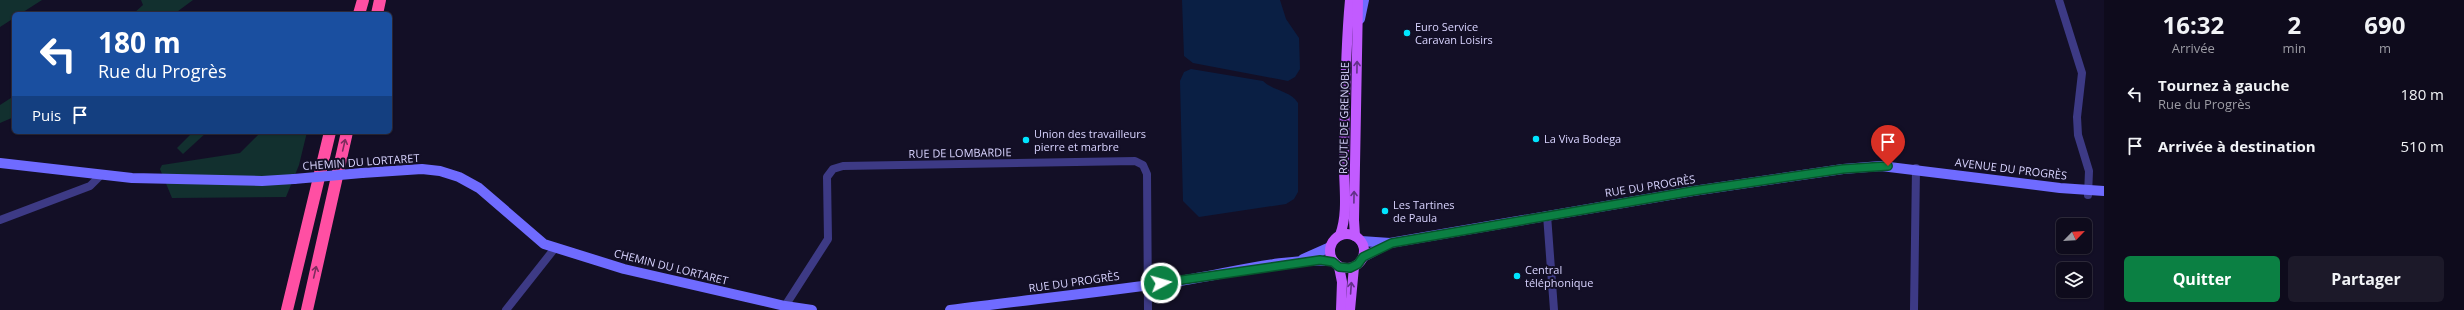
<!DOCTYPE html>
<html lang="fr">
<meta charset="utf-8">
<style>
body{margin:0;font-family:"Open Sans",sans-serif;background:#1c1929;color:#f1f3f6;height:100vh;display:flex;flex-direction:column;font-size:15px;white-space:nowrap}
*{box-sizing:border-box;margin:0}
p{font-size:13px;color:#9b9ba3}
.icon{flex:none;width:22px;height:22px;fill:none;stroke:currentColor;stroke-width:2;stroke-linecap:round;stroke-linejoin:round}
.map{position:relative;flex:1;overflow:hidden}
.sheet{display:flex;flex-direction:column;background:#0e0b1c;width:360px}
.sheet>*{flex:none}
.top-card{position:absolute;left:12px;top:12px;width:380px;height:122px;border-radius:6px;box-shadow:0 1px 3px #0004,0 0 0 1px #2e2b3b;background:#1a4fa0;color:#fff;overflow:hidden}
.needle{width:26px;rotate:65deg}
.tools{position:absolute;left:2056px;top:218px;display:grid;gap:8px}
.tools a{display:grid;place-items:center;width:36px;height:36px;border-radius:6px;background:#0e0b1c;box-shadow:0 1px 3px #0004,0 0 0 1px #2e2b3b;font-size:20px}
.pin{position:absolute;display:grid;place-items:center;width:34px;height:34px;color:#fff;margin:-41px -17px;border-radius:50% 50% 50% 0;rotate:-45deg;box-shadow:0 0 4px #0007}
.pin .icon{rotate:45deg}
.me{position:absolute;width:44px;margin:-22px;rotate:84deg;stroke-linejoin:round;filter:drop-shadow(0 0 3px #0008)}
.turn{display:flex;align-items:center;gap:14px;height:84px;padding:0 20px;font-size:18px}
.turn .icon{width:52px;height:52px;stroke-width:2.5}
.turn b{display:block;font-size:28px;line-height:34px}
.then{display:flex;align-items:center;height:38px;padding:0 20px;background:#0003;gap:8px;font-size:15px}
.eta{display:flex;justify-content:space-evenly;align-items:center;height:68px;text-align:center}
.eta b{font-size:24px;font-weight:700;line-height:28px}
.primary-button{display:flex;gap:8px;margin-top:auto;padding:8px 20px}
.primary-button a{flex:1;height:46px;border-radius:6px;background:#0b8043;color:#fff;font-size:16px;font-weight:700;line-height:46px;text-align:center}
.primary-button a+a{background:#1c1929;color:#f1f3f6}
ul{padding:0;list-style:none}
li{display:flex;align-items:center;gap:12px;height:52px;padding:0 20px}
li div{flex:1}
li b{display:block;font-size:15px}
li em{font-style:normal}
main{display:flex;flex:1;min-height:0}
.map>svg:first-child{display:block}
.green{fill:#12302f}
.water{fill:#0a1f44}
.lines{fill:none;stroke-linecap:round;stroke-linejoin:round}
.street{stroke:#3d3a85;stroke-width:8}
.secondary{stroke:#6f6bff;stroke-width:10}
.primary{stroke:#c25bff;stroke-width:10}
.highway{stroke:#ff4fa3;stroke-width:12}
.secondary-bridge{stroke:#6f6bff;stroke-width:10}
.oneway{stroke:#623188}
.oneway2{stroke:#7d2c5e}
.route-casing{stroke:#07532c;stroke-width:10}
.route{stroke:#0b8043;stroke-width:7}
.poi-dot{fill:#00e5ff;stroke:#130f26;stroke-width:1.5}
.labels{text-anchor:middle;stroke-width:4;stroke-linejoin:round;paint-order:stroke}
.poi-label{font-size:11px;fill:#d9d4ff;stroke:#130f26;text-anchor:start}
.street-label{font-size:11px;fill:#d9d4ff;stroke:#130f26}
</style>
<main>
<div class="map">
<svg width="2104" height="310" viewBox="0 0 2104 310">
<rect width="100%" height="100%" fill="#130f26"/>
<g class="green">
<path d="M0 0H42L20 14H14V18L0 27Z"/>
<path d="M141 0H193L174 14H133L143 5Z"/>
<path d="M14 96V117L0 123V105Z"/>
<path d="M193 132H207L183 154 177 148Z"/>
<path d="M261 132H307L299 165 286 197 172 198 160 169 162 165 240 153Z"/>
</g>
<g class="water">
<path d="M1182 0H1280L1286 19 1299 38 1300 69 1295 77 1288 81 1193 63 1184 56Z"/>
<path d="M1191 69 1263 81C1273 91 1291 91 1298 103V192L1294 199 1286 204 1199 217 1183 201 1180 81 1184 72Z"/>
</g>
<g class="lines">
<g class="street">
<path d="M2059 0 2082 73 2077 117 2078 135 2089 171 2088 195"/>
<path d="M1547 215 1554 310"/>
<path d="M0 220 90 186 101 175"/>
<path d="M785 306 828 239 827 177 833 169 843 166 1135 161 1143 165 1147 174 1148 310"/>
<path d="M506 310 555 248"/>
<path d="M1914 310 1916 168"/>
</g>
<g class="secondary">
<path d="M1360 19 1364 0"/>
<path d="M0 163 132 178 262 181 294 179"/>
<path d="M362 173 422 169 440 171 459 177 479 188 544 244 624 269 785 306 812 310"/>
<path d="M1361 241 1390 243 1693 191 1843 169 1881 166 2060 188 2104 191"/>
<path d="M1363 257 1390 243"/>
<path d="M1303 259 1330 247"/>
<path d="M950 310C1027 300 1103 292 1179 281 1226 274 1287 257 1333 261"/>
</g>
<g class="primary">
<circle cx="1347" cy="251" r="17"/>
<path d="M1340 235C1349 211 1343 182 1344 156 1345 105 1345 52 1350 0"/>
<path d="M1355 236 1354 220 1358 0"/>
<path d="M1339 267 1342 282 1341 310"/>
<path d="M1350 310 1354 267"/>
</g>
<g class="highway">
<path d="M359 14 363 0"/>
<path d="M377 14 380 0"/>
<path d="M287 310 330 132"/>
<path d="M307 310 347 132"/>
</g>
<path class="secondary-bridge" d="M294 179 362 173"/>
</g>
<defs><path id="oneway-shaft" d="M-6 0H5M1.5-3L5.5 0L1.5 3" fill="none" stroke-width="1.6" stroke-linecap="round" stroke-linejoin="round"/></defs>
<g class="oneway">
<use href="#oneway-shaft" transform="translate(1357 67) rotate(-89)"/>
<use href="#oneway-shaft" transform="translate(1354 197) rotate(-89)"/>
<use href="#oneway-shaft" transform="translate(1351 288) rotate(-86)"/>
</g>
<g class="oneway2">
<use href="#oneway-shaft" transform="translate(344 145) rotate(-77)"/>
<use href="#oneway-shaft" transform="translate(315 272) rotate(-77)"/>
</g>
<g class="lines">
<defs>
<path id="route" d="M1161 283 1320 260 1333 262 1339 267 1350 268 1358 264 1363 257 1392 243 1693 191 1843 169 1888 166"/>
</defs>
<use href="#route" class="route-casing"/>
<use href="#route" class="route"/>
</g>
<g class="poi-dot">
<circle cx="1407" cy="33" r="4"/>
<circle cx="1536" cy="139" r="4"/>
<circle cx="1026" cy="140" r="4"/>
<circle cx="1385" cy="211" r="4"/>
<circle cx="1517" cy="276" r="4"/>
</g>
<g class="labels">
<g class="poi-label">
<text x="1415" y="31">Euro Service<tspan x="1415" dy="13">Caravan Loisirs</tspan></text>
<text x="1034" y="138">Union des travailleurs<tspan x="1034" dy="13">pierre et marbre</tspan></text>
<text x="1544" y="143">La Viva Bodega</text>
<text x="1393" y="209">Les Tartines<tspan x="1393" dy="13">de Paula</tspan></text>
<text x="1525" y="274">Central<tspan x="1525" dy="13">téléphonique</tspan></text>
</g>
<g class="street-label">
<text transform="translate(1344 118) rotate(-89)" y="4">ROUTE DE GRENOBLE</text>
<text transform="translate(960 153) rotate(-1)" y="4">RUE DE LOMBARDIE</text>
<text transform="translate(361 162) rotate(-4)" y="4">CHEMIN DU LORTARET</text>
<text transform="translate(2011 169) rotate(7)" y="4">AVENUE DU PROGRÈS</text>
<text transform="translate(1650 186) rotate(-9)" y="4">RUE DU PROGRÈS</text>
<text transform="translate(671 267) rotate(14)" y="4">CHEMIN DU LORTARET</text>
<text transform="translate(1074 282) rotate(-8)" y="4">RUE DU PROGRÈS</text>
</g>
</g>
</svg>
<div class="tools">
<a><svg class="needle" viewBox="-14 -14 28 28"><path d="M0-13l5 13h-10z" fill="#e53935"/><path d="M0 13l5-13h-10z" fill="#9b9ba3"/></svg></a>
<a><svg class="icon" aria-label="layers" viewBox="0 0 24 24"><path d="M12 4l9 5-9 5-9-5zM3 14l9 5 9-5"/></svg></a>
</div>
<div class="pin" style="left:1888px;top:166px;background:#d93025"><svg class="icon" aria-label="arrive" viewBox="0 0 24 24"><path d="M6 21V4h12l-3 4 3 4H6"/></svg></div>
<svg class="me" style="left:1161px;top:283px" viewBox="-20 -20 40 40"><circle r="17" fill="#0b8043" stroke="#fff" stroke-width="3"/><path d="M0-11L8 9 0 5-8 9z" fill="#fff"/></svg>
<div class="top-card">
<div class="turn"><svg class="icon" aria-label="left" viewBox="0 0 24 24"><path d="M17 20v-9H6M10 6l-5 5 5 5"/></svg><div><b>180 m</b>Rue du Progrès</div></div>
<div class="then">Puis<svg class="icon" aria-label="arrive" viewBox="0 0 24 24"><path d="M6 21V4h12l-3 4 3 4H6"/></svg></div>
</div>
</div>
<section class="sheet">
<div class="eta">
<div><b>16:32</b><p>Arrivée</p></div>
<div><b>2</b><p>min</p></div>
<div><b>690</b><p>m</p></div>
</div>
<ul>
<li><svg class="icon" aria-label="left" viewBox="0 0 24 24"><path d="M17 20v-9H6M10 6l-5 5 5 5"/></svg><div><b>Tournez à gauche</b><p>Rue du Progrès</p></div><em>180 m</em></li>
<li><svg class="icon" aria-label="arrive" viewBox="0 0 24 24"><path d="M6 21V4h12l-3 4 3 4H6"/></svg><div><b>Arrivée à destination</b></div><em>510 m</em></li>
</ul>
<div class="primary-button"><a>Quitter</a><a>Partager</a></div>
</section>
</main>
